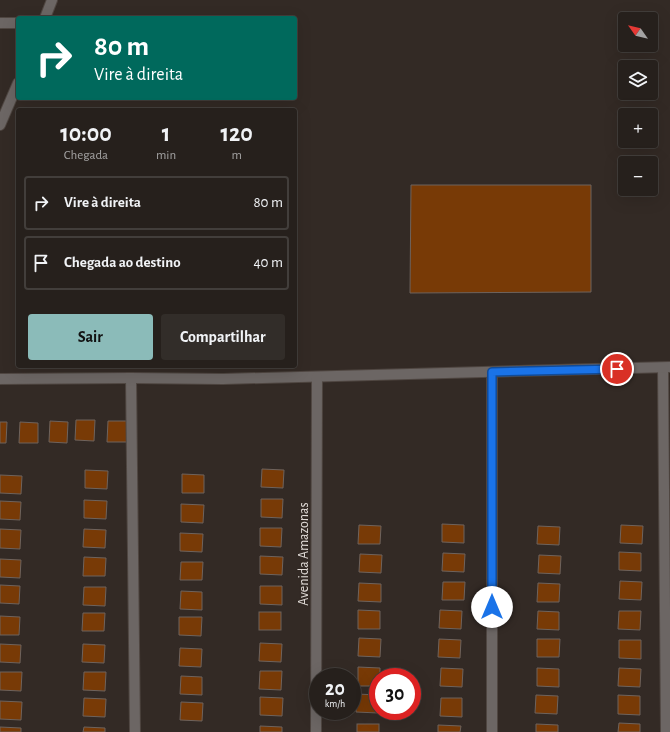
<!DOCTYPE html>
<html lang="pt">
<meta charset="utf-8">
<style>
body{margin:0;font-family:"Alegreya Sans",sans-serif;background:#322d29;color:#f1f3f6;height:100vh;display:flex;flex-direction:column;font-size:15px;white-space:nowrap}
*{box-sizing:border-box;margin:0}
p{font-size:13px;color:#a4a3a3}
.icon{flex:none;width:22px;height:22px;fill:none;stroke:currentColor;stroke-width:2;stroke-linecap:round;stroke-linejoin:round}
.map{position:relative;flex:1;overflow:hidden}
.panel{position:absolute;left:16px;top:108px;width:281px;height:260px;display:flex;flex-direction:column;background:#26201c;border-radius:4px;box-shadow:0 4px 16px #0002,0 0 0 1px #423e3b}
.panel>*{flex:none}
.guide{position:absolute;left:16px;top:16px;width:281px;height:84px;border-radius:4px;box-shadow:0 4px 16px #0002,0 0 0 1px #423e3b;background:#00695c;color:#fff;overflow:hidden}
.needle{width:26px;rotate:304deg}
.fabs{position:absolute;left:618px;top:12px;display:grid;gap:8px}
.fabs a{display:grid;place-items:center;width:40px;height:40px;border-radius:4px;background:#26201c;box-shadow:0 4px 16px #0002,0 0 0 1px #423e3b;font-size:20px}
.speed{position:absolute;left:309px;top:668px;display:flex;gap:8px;font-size:20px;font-weight:700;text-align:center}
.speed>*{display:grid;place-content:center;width:52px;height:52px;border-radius:50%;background:#26201c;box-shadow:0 4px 16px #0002,0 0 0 1px #423e3b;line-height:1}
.speed small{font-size:10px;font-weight:400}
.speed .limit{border:6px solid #d22;background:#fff;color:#111}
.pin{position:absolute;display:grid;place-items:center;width:34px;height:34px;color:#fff;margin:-17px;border:2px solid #fff;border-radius:50%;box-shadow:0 1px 4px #0007}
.me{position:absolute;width:44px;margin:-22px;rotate:0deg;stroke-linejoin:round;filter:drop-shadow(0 0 3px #0008)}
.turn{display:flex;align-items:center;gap:14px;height:84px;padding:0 12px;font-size:18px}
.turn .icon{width:52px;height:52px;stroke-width:2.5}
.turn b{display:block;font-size:28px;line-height:34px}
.eta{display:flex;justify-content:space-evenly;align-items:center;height:68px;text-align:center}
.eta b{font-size:24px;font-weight:600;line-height:28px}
.action{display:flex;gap:8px;margin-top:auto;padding:8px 12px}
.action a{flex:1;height:46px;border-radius:4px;background:#8bbbb9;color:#111;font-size:16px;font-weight:600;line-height:46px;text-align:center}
.action a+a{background:#322d29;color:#f1f3f6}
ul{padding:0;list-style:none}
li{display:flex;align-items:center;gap:12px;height:54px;margin:0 8px 6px;padding:0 4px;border:2px solid #423e3b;border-radius:4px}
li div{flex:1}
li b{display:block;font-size:15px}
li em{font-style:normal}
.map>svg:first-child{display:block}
.building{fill:#783a06;stroke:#6e635d}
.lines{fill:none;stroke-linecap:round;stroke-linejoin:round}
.street-casing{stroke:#4f4641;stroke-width:12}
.street{stroke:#6c6664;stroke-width:10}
.route-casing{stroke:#114b97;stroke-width:10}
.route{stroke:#1a73e8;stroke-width:7}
.labels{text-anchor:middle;stroke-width:3;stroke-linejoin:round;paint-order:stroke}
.street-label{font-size:14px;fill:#e1dbd7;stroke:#332a25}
</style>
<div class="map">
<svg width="670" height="732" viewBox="0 0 670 732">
<rect width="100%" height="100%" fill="#332a25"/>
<g class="building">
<path d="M411 185H591V292L410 293Z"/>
<path d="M76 420H95L94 441 75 440Z"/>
<path d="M50 421 68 422 67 443 49 442Z"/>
<path d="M108 421H127V442H107Z"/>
<path d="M0 422H7L6 443H0Z"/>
<path d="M20 422 38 423V443H19Z"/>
<path d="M262 469 284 470 283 488 261 487Z"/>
<path d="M85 470 108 471 107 489 85 488Z"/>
<path d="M182 474 204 475V493H182Z"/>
<path d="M0 475 22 476 21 494 0 493Z"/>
<path d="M261 499H283L282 518 261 517Z"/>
<path d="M84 500 107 501 106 519 84 518Z"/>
<path d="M0 501 21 502 20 520 0 519Z"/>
<path d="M181 504 204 505 203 523 181 522Z"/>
<path d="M442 524 464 525V543L442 542Z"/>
<path d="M359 525 381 526 380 544H358Z"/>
<path d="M621 525 643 526 642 544 620 543Z"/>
<path d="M538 526 560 527 559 545 537 544Z"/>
<path d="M260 528H282L281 547 260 546Z"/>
<path d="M0 529 21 530 20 549 0 548Z"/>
<path d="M84 529 106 530 105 548 83 547Z"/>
<path d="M180 533 203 534 202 552 180 551Z"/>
<path d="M619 552 641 553V571L619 570Z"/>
<path d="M443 553 465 554 464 572 442 571Z"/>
<path d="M360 554 382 555 381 573 359 572Z"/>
<path d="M539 555 561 556 560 574 538 573Z"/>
<path d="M260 556 283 557 282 575 260 574Z"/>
<path d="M84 557 106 558 105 576H83Z"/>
<path d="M0 559 21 560 20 578 0 577Z"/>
<path d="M181 562H203L202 580H180Z"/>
<path d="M620 581 642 582 641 600 619 599Z"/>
<path d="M443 582H465L464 600H442Z"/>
<path d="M359 583 381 584V602L358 601Z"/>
<path d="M538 583 560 584 559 602H537Z"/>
<path d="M0 585 20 586 19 604 0 603Z"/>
<path d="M260 586H282V605L260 604Z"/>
<path d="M84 587H106L105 606 83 605Z"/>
<path d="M181 591 202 592V610L180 609Z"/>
<path d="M358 610 380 611V629H358Z"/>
<path d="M440 610 462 611 461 629 439 628Z"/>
<path d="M538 611 559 612V630L537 629Z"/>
<path d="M619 611H641L640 630 618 629Z"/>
<rect x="259" y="612" width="22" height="18"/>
<path d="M83 613H105L104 631H82Z"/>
<path d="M0 616 20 617 19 635H0Z"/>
<path d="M179 617H202L201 636 179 635Z"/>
<path d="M359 638 381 639 380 657 358 656Z"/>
<path d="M439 639 461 640 460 658 438 657Z"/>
<path d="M537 639H560L559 657H537Z"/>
<path d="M619 640H641V659L619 658Z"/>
<path d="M260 643 282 644 281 662 259 661Z"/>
<path d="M0 644 21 645 20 663 0 662Z"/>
<path d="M83 644 105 645 104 663 82 662Z"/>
<path d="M180 648 202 649 201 667 179 666Z"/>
<path d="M358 667 380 668V677H378V686H358Z"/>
<path d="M441 668 463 669 462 687 440 686Z"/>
<path d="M537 668 559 669V687L537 686Z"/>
<path d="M619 668 641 669 640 687 618 686Z"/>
<path d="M260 671H282L281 690 259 689Z"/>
<path d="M0 672H22L21 691 0 690Z"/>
<path d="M84 672H106L105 691 83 690Z"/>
<path d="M181 676 202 677V695L180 694Z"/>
<path d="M357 694 378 695V713L356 712Z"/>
<path d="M536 695 558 696 557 714 535 713Z"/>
<path d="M618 695 640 696V715L618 714Z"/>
<path d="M260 697 283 698 282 716 260 715Z"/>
<path d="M84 698 106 699 105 717 83 716Z"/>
<path d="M441 698H462V717L440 716Z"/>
<path d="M0 701 22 702 21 720 0 719Z"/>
<path d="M181 702 203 703 202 721 180 720Z"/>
<path d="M619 723 640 724V732H618Z"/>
<rect x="357" y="724" width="22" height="8"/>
<path d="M536 724 558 725V732H536Z"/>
<path d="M438 725 461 726 460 732H438Z"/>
<path d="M260 726 282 727V732H260Z"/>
<path d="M0 727 21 728V732H0Z"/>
<path d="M84 727 105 728V732H83Z"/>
</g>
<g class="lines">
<defs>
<g id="street">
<path d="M45 18 52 0"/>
<path d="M0 23H18"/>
<path d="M0 125 18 83"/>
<path d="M663 368 666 732"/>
<path d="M131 378 135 732"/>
<path d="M0 379 131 378 223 379 670 367"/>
<path d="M316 732 317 377"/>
<path d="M492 732V372"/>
</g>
</defs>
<use href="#street" class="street-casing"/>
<use href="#street" class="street"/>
</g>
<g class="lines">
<defs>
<path id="route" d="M492 607V372L617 369"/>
</defs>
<use href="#route" class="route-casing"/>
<use href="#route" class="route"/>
</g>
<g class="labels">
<g class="street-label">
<text transform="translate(303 554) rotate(-90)" y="5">Avenida Amazonas</text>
</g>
</g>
</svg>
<div class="fabs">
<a><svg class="needle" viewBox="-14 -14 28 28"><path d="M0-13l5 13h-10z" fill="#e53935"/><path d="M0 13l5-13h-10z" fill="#a4a3a3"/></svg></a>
<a><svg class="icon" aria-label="layers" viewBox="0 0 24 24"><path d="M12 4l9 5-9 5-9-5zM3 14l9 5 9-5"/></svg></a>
<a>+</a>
<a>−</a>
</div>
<div class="speed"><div>20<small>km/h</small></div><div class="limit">30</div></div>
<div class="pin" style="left:617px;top:369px;background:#d93025"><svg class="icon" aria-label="arrive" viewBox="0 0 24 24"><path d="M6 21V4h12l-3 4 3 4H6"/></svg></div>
<svg class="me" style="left:492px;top:607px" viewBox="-20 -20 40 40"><circle r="19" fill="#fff"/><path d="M0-13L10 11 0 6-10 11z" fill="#1a73e8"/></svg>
<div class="guide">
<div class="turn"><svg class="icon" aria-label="right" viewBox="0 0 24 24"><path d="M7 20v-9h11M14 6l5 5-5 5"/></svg><div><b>80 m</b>Vire à direita</div></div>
</div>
<section class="panel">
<div class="eta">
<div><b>10:00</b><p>Chegada</p></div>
<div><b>1</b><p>min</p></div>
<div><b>120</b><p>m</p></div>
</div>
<ul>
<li><svg class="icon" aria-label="right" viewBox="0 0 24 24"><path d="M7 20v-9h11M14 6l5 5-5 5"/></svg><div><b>Vire à direita</b></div><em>80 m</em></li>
<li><svg class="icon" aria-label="arrive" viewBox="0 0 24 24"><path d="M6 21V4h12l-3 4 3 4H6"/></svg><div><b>Chegada ao destino</b></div><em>40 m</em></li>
</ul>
<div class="action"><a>Sair</a><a>Compartilhar</a></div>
</section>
</div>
